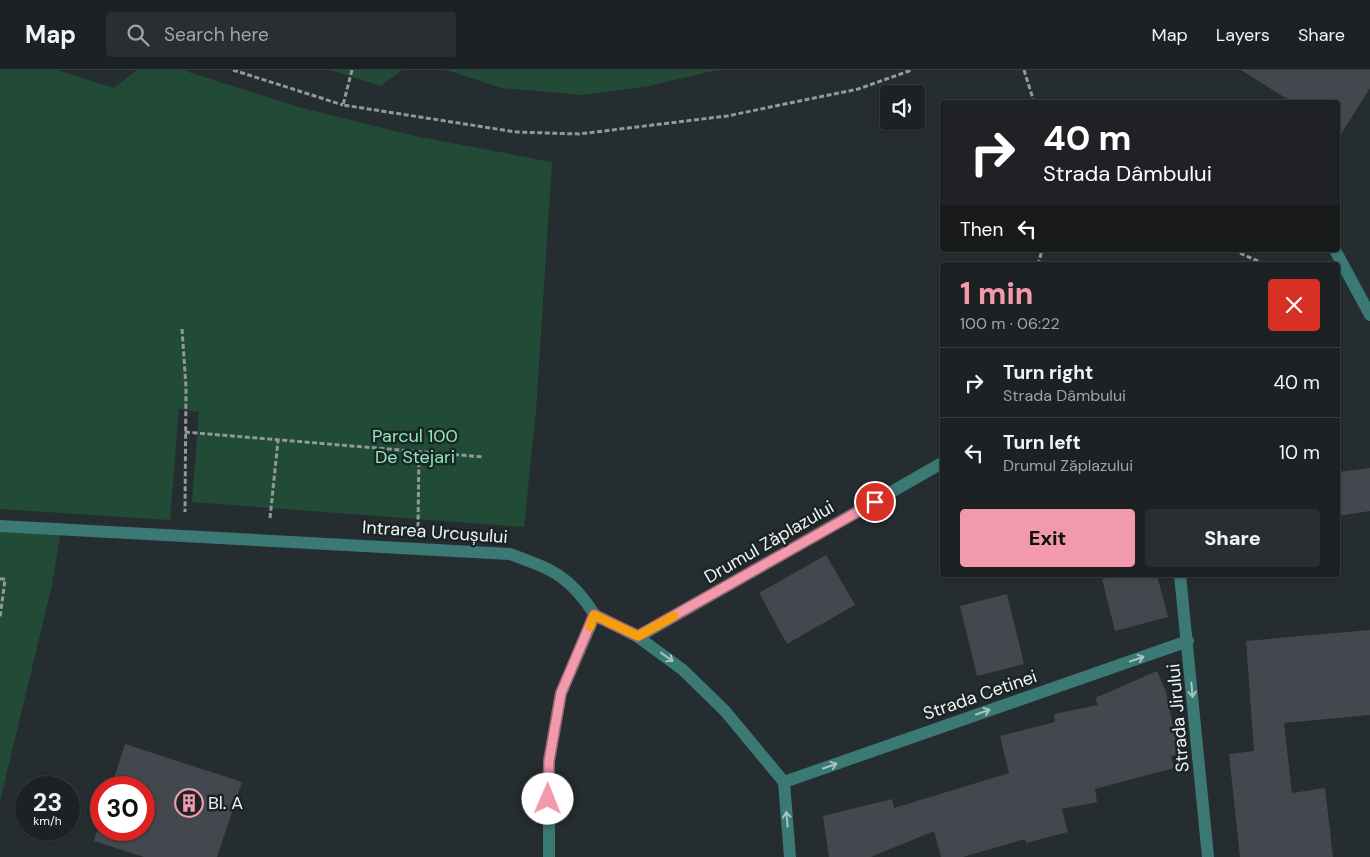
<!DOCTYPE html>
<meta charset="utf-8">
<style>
body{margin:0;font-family:"DM Sans",sans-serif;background:#292f31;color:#f1f3f6;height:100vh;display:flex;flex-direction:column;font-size:19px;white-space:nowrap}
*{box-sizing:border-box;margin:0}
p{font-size:16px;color:#a0a4a6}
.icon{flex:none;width:28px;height:28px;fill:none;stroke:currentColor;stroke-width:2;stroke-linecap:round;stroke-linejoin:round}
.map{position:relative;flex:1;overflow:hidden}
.sheet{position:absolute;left:940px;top:192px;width:400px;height:315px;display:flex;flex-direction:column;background:#1c2224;border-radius:5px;box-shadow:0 1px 4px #0004,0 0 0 1px #3a3f41}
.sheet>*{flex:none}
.hud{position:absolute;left:940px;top:30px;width:400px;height:152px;border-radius:5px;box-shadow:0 1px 4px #0004,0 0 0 1px #3a3f41;background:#202124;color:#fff;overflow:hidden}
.tools{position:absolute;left:880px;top:15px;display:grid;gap:10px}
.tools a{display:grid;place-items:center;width:45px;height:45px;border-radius:5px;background:#1c2224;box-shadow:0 1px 4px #0004,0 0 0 1px #3a3f41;font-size:25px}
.speed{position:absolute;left:15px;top:706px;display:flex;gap:10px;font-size:25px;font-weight:700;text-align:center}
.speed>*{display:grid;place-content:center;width:65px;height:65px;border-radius:50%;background:#1c2224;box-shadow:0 1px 4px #0004,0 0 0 1px #3a3f41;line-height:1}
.speed small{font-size:12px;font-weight:400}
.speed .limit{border:8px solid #d22;background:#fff;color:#111}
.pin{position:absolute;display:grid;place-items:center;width:42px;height:42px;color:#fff;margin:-21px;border:2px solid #fff;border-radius:50%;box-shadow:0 1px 5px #0007}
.me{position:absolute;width:55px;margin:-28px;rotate:1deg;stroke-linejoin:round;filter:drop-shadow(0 0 4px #0008)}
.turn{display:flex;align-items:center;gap:18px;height:105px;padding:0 20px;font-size:22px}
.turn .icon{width:65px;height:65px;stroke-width:2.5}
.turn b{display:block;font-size:35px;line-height:42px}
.then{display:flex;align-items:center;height:48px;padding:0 20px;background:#0003;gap:10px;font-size:19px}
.round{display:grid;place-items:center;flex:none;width:52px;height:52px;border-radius:5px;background:#292f31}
.headline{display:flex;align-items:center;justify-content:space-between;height:85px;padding:0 20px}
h1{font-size:30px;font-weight:800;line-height:38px;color:#f29aac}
.button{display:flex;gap:10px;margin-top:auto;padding:10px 20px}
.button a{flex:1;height:58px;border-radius:5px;background:#f29aac;color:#111;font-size:20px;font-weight:800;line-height:58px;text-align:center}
.button a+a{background:#292f31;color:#f1f3f6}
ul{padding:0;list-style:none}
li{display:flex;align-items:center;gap:15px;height:70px;padding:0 20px;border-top:1px solid #3a3f41}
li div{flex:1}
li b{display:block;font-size:19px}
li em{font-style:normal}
header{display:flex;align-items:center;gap:30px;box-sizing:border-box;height:70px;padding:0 25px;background:#1c2224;border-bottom:1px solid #3a3f41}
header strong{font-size:24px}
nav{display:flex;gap:28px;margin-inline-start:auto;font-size:18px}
.search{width:350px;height:45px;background:#292f31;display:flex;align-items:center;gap:12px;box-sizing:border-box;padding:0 18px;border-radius:5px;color:#a0a4a6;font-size:19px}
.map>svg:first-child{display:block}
.green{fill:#214b37}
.building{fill:#42484e}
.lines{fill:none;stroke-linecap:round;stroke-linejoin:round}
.path{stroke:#92999a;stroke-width:3;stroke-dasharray:5 2.5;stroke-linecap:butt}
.lane{stroke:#3b7975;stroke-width:12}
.street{stroke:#3b7975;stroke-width:12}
.oneway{stroke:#a6c3c2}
.route-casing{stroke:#9d6470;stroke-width:12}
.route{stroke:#f29aac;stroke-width:9}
.slow{stroke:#f59e0b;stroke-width:9}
.labels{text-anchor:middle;stroke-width:5;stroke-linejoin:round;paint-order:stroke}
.park-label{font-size:18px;fill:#8bebba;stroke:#1c2426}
.street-label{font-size:18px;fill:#eef4f5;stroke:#1c2426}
.poi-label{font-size:18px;fill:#eef4f5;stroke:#1c2426;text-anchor:start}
</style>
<header>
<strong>Map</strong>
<div class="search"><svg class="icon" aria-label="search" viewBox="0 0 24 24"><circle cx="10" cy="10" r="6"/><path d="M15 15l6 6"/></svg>Search here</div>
<nav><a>Map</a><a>Layers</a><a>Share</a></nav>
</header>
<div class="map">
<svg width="1370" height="787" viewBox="0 0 1370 787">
<rect width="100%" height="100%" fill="#252d30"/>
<g class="green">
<path d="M0 0H57L114 18 137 0H182L302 38 415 66 552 92 536 341 524 457 192 432 199 342 179 339 170 450 0 439Z"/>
<path d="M331 0H402L381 16Z"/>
<path d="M446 0H717L649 16 583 25 502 18Z"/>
<path d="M0 451 62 453 52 515 0 731Z"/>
</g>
<g class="building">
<path d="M1241 0H1370V18L1338 69V32H1292Z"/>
<path d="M1370 398V441L1338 446V402Z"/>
<path d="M826 485 855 535 787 574 759 523Z"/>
<path d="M1118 505H1157L1168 547 1115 561 1102 509Z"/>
<path d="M1007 524 1024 594 977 606 960 536Z"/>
<path d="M1370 560V645L1284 653 1292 723 1325 718 1333 787H1240L1229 684 1254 681 1246 571Z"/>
<path d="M1157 601 1166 622 1179 685 1171 686 1174 698 1095 719 1097 732 1062 739 1068 762 1026 773 1025 769 963 787H941L934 761 871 787H829L823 746 892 729 894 738 1009 703 1000 666 1055 652 1054 644 1098 635 1095 628Z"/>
<path d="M125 674 242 712 217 787H144L94 771 101 748V760H144V718H111Z"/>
</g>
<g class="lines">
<g class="path">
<path d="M233 0 343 35"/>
<path d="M352 0 343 35 516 62 579 64 727 46 858 19 912 0"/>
<path d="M1024 0 1034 32"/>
<path d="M1042 180H1073"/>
<path d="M1233 180 1267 195"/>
<path d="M1038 195 1042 180"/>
<path d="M182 259 186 317 185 442"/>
<path d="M185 362 484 387"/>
<path d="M270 448 278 371"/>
<path d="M418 457 419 382"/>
<path d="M0 509H5L0 548"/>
</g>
<path class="lane" d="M1335 180 1370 245"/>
<g class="street">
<path d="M0 456 510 484C553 500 569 505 595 545"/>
<path d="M1180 505 1208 787"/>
<path d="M595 545 638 567 683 600 725 641 784 712 790 787"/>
<path d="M638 567 942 393"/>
<path d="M784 712 1188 571"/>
<path d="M549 787V691L561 623 595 545"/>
</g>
</g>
<defs><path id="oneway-shaft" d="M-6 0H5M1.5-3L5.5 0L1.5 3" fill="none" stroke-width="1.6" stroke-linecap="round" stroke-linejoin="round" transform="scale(1.25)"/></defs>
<g class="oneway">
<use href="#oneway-shaft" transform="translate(667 587) rotate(36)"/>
<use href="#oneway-shaft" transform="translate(1137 589) rotate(-19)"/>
<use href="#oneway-shaft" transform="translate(1192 620) rotate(85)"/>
<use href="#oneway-shaft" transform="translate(983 642) rotate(-19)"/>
<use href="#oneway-shaft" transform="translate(830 696) rotate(-19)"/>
<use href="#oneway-shaft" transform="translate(787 749) rotate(-95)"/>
</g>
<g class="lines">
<defs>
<path id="route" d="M548 729 549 691 561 623 594 545 638 566 875 432"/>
</defs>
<use href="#route" class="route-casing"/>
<use href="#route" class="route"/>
<path class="slow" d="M590 557 594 545 638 566 674 546"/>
</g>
<defs>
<symbol id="building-ring" viewBox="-11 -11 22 22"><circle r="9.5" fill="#1c2426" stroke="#f29aac" stroke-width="1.5"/><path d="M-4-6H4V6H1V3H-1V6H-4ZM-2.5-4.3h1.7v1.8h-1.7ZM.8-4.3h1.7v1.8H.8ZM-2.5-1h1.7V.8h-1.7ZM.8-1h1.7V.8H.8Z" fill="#f29aac"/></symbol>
</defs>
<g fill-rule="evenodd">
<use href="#building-ring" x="173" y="717" width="32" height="32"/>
</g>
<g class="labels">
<g class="park-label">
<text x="415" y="372">Parcul 100<tspan x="415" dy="21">De Stejari</tspan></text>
</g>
<g class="street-label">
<text transform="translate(435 462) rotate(4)" y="6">Intrarea Urcușului</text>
<text transform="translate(769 472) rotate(-30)" y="6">Drumul Zăplazului</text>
<text transform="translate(980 625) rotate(-19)" y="6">Strada Cetinei</text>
<text transform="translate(1178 648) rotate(-95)" y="6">Strada Jirului</text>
</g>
<g class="poi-label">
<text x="208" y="739">Bl. A</text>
</g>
</g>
</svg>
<div class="tools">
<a><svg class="icon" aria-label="sound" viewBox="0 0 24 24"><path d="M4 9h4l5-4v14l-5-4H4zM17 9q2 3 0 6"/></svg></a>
</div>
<div class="speed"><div>23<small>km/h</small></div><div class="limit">30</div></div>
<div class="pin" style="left:875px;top:432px;background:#d93025"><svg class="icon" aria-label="arrive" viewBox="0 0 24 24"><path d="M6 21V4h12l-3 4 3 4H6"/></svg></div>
<svg class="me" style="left:548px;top:729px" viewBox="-20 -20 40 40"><circle r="19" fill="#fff"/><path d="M0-13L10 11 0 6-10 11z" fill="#f29aac"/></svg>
<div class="hud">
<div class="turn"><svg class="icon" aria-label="right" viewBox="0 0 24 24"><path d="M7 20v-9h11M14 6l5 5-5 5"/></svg><div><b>40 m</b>Strada Dâmbului</div></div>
<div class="then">Then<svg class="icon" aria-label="left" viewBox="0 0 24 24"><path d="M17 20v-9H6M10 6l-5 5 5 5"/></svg></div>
</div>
<section class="sheet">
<div class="headline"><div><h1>1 min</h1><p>100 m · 06:22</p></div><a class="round" style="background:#d93025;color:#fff"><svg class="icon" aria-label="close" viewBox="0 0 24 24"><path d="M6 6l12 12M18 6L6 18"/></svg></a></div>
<ul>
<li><svg class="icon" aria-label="right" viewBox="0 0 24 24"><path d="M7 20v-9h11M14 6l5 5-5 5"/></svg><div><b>Turn right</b><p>Strada Dâmbului</p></div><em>40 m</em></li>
<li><svg class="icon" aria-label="left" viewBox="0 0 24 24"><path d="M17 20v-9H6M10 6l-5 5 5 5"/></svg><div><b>Turn left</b><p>Drumul Zăplazului</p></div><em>10 m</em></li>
</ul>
<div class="button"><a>Exit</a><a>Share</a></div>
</section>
</div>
